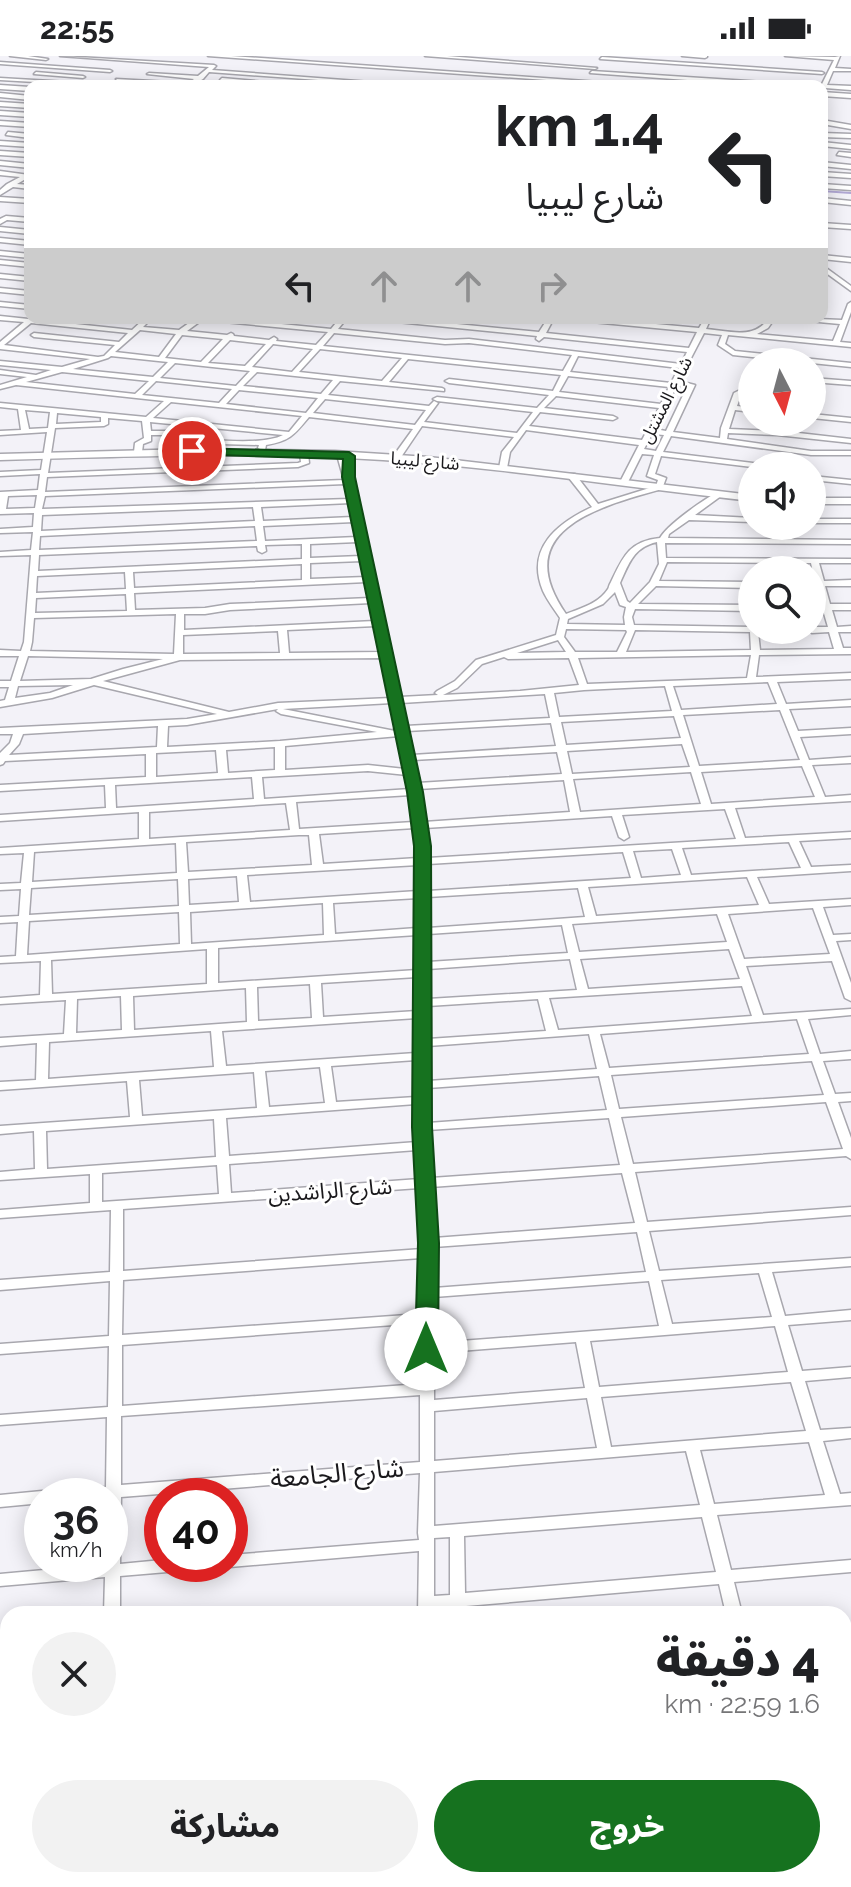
<!DOCTYPE html>
<html lang="ar">
<meta charset="utf-8">
<style>
body{margin:0;font-family:Raleway,"Noto Sans Arabic",sans-serif;background:#f2f2f2;color:#202124;direction:rtl;height:100vh;display:flex;flex-direction:column;font-size:30px;white-space:nowrap}
*{box-sizing:border-box;margin:0}
p{font-size:26px;color:#757577}
.icon{flex:none;width:44px;height:44px;fill:none;stroke:currentColor;stroke-width:2;stroke-linecap:round;stroke-linejoin:round}
.map{position:relative;flex:1;overflow:hidden;direction:ltr}
.panel{position:absolute;left:0px;top:1550px;width:852px;height:282px;display:flex;flex-direction:column;background:#fff;border-radius:24px 24px 0 0;box-shadow:0 4px 20px #0003;direction:rtl}
.panel>*{flex:none}
.top-card{position:absolute;left:24px;top:24px;width:804px;height:244px;border-radius:16px;box-shadow:0 4px 20px #0003;direction:rtl;background:#fff;color:#202124;overflow:hidden}
.needle{width:52px;rotate:174deg}
.buttons{position:absolute;left:738px;top:292px;display:grid;gap:16px}
.buttons a{display:grid;place-items:center;width:88px;height:88px;border-radius:50%;background:#fff;box-shadow:0 4px 20px #0003;font-size:40px}
.speed{position:absolute;left:24px;top:1422px;display:flex;gap:16px;font-size:40px;font-weight:700;text-align:center}
.speed>*{display:grid;place-content:center;width:104px;height:104px;border-radius:50%;background:#fff;box-shadow:0 4px 20px #0003;line-height:1}
.speed small{font-size:20px;font-weight:400}
.speed .limit{border:12px solid #d22;background:#fff;color:#111}
.pin{position:absolute;display:grid;place-items:center;width:68px;height:68px;color:#fff;margin:-34px;border:4px solid #fff;border-radius:50%;box-shadow:0 2px 8px #0007}
.me{position:absolute;width:88px;margin:-44px;rotate:0deg;stroke-linejoin:round;filter:drop-shadow(0 0 6px #0008)}
.turn{display:flex;align-items:center;gap:28px;height:168px;padding:0 32px;font-size:36px}
.turn .icon{width:104px;height:104px;stroke-width:2.5}
.turn b{display:block;font-size:56px;line-height:68px}
.lanes{display:flex;align-items:center;height:76px;padding:0 32px;background:#0003;justify-content:center;gap:40px;direction:ltr}
.lanes .off{opacity:.35}
.round{display:grid;place-items:center;flex:none;width:84px;height:84px;border-radius:42px;background:#f2f2f2}
.overview{display:flex;align-items:center;justify-content:space-between;height:136px;padding:0 32px}
h1{font-size:48px;font-weight:800;line-height:60px}
.button{display:flex;gap:16px;margin-top:auto;padding:16px 32px}
.button a{flex:1;height:92px;border-radius:48px;background:#16721f;color:#fff;font-size:32px;font-weight:800;line-height:92px;text-align:center}
.button a+a{background:#f2f2f2;color:#202124}
.status{display:flex;justify-content:space-between;align-items:center;height:56px;padding:0 40px;background:#fff;direction:ltr}
.status svg{height:22px;fill:currentColor}
.map>svg:first-child{display:block}
.lines{fill:none;stroke-linecap:round;stroke-linejoin:round}
.stream{stroke:#b0a7d3;stroke-width:2}
.minor-casing{stroke:#a8a7ae;stroke-width:3}
.highway-casing{stroke:#a8a7ae;stroke-width:3}
.minor{fill:#fff;fill-rule:evenodd}
.highway{fill:#fff;fill-rule:evenodd}
.route{fill:#16721f;stroke:#0e4a14;stroke-width:2}
.labels{text-anchor:middle;stroke-width:6;stroke-linejoin:round;paint-order:stroke}
.far-street-label{font-size:18px;fill:#1a191c;stroke:#fff}
.street-label{font-size:22px;fill:#1a191c;stroke:#fff}
.near-street-label{font-size:26px;fill:#1a191c;stroke:#fff}
</style>
<div class="status"><b>22:55</b><svg viewBox="0 0 49 12"><path d="M0 12V9h3v3zM5 12V6h3v6zM10 12V3h3v9zM15 12V0h3v12zM26 1h20v11H26zM47 4h2v5h-2z"/></svg></div>
<div class="map">
<svg width="851" height="1831" viewBox="0 0 851 1831">
<rect width="100%" height="100%" fill="#f3f2f8"/>
<g class="lines">
<path class="stream" d="M822 135 851 137"/>
<defs>
<g id="minor">
<path d="M10 0H28L48 3 46 4Z"/>
<path d="M60 0 214 9 216 10 212 14 424 30H400L209 16 203 23 194 28 195 30 118 25 116 23 188 27 194 23 147 18 149 17 198 20 209 11Z"/>
<path d="M208 0H231L656 30H631Z"/>
<path d="M425 0H447L597 12 595 13Z"/>
<path d="M682 0H707V1L705 2Z"/>
<path d="M785 0 835 1 840 0 835 12 851 13V15H833L827 29 851 30V34L825 32 822 35 821 30 834 4Z"/>
<path d="M602 1 822 16 824 17 822 18 600 3Z"/>
<path d="M0 6 110 14 112 15 110 16 0 8Z"/>
<path d="M592 15 793 28 796 30H771L590 17Z"/>
<path d="M36 16 83 20 85 21 83 22 34 18Z"/>
<path d="M0 22 102 28 105 30 0 24Z"/>
<path d="M222 22 277 27 279 28 277 29 220 24Z"/>
<path d="M305 28 316 30H303Z"/>
<path d="M0 29 30 31V35L0 33Z"/>
<path d="M822 36 851 38V42L822 40Z"/>
<path d="M0 37 30 40V44L0 41Z"/>
<path d="M0 46 30 48V52L0 50Z"/>
<path d="M0 55 30 57V61L0 59Z"/>
<path d="M822 64 851 69V73L822 68Z"/>
<path d="M0 65 30 67V71L0 69Z"/>
<path d="M8 76 30 78V82L6 79Z"/>
<path d="M822 77 851 78V82L822 81Z"/>
<path d="M0 85 30 87V91L0 89Z"/>
<path d="M822 86 851 89V93L822 90Z"/>
<path d="M0 95 30 97V101L0 99Z"/>
<path d="M839 96 851 97V101L837 99Z"/>
<path d="M0 105 30 108V112L0 109Z"/>
<path d="M822 106 851 109V113L822 110Z"/>
<path d="M0 115 29 119V121L17 128 30 129V133L13 131 0 139V134L7 128 20 121 0 119Z"/>
<path d="M822 116 851 118V122L822 120Z"/>
<path d="M822 128 851 130V134L822 132Z"/>
<path d="M0 141 30 143V147L0 145Z"/>
<path d="M822 142 851 145V149L822 146Z"/>
<path d="M6 160 30 162V166L7 164 0 168V163Z"/>
<path d="M822 167 851 169V173L822 171Z"/>
<path d="M0 171 30 174V178L0 175Z"/>
<path d="M0 182 30 185V189L0 186Z"/>
<path d="M0 195 30 198V202L0 199Z"/>
<path d="M822 199 851 202V206L822 203Z"/>
<path d="M0 204 30 207V211L0 208Z"/>
<path d="M822 209 851 230V235L822 214Z"/>
<path d="M0 218 30 221V225L0 222Z"/>
<path d="M0 232 30 235V239L0 236Z"/>
<path d="M0 246 30 249V253L0 250Z"/>
<path d="M851 246V256L840 286 851 287V291L728 279 725 288 735 295 851 307V311L733 299 718 289 722 279 704 277 679 325 695 329 673 376 720 382 721 372 734 337 738 335 752 334V338L741 339 737 350 752 352V356L735 354 729 373 774 375 776 366H784L781 375 851 383V387L777 379 728 377 727 383 811 395H851V399H811L671 380 663 396 761 408 765 410 752 411 661 400 655 418 666 422 662 433C597 451 508 475 566 558 579 553 596 548 605 537 611 530 607 533 611 526 623 501 629 485 660 482 667 469 704 443 718 436L722 438 721 440 695 459 752 462V466L689 464 669 478 668 482 851 484V488L665 487 666 502 851 503V507H819L824 525 851 524V530H825L830 548H851V554H832L837 571 851 570V576H838L843 592H851V598L759 599 756 621 851 617V623L777 626 786 648 851 644V650L789 653 798 675 851 672V678L800 681 809 704 851 701V707L812 709 825 741 851 739V745L735 752 745 782 851 776V782L799 785 811 811 851 809V815L757 821 769 848 851 843V849L823 851 833 879 851 878V884L836 885 851 927V945L845 942 832 905 746 910 763 959 851 953V959L808 963 820 998 851 995V1003L823 1005 835 1038 851 1037V1045L838 1046 851 1082V1103L846 1100 635 1116 647 1166 851 1151V1159L649 1175 659 1215 851 1202V1210L772 1216 785 1260 851 1254V1264L788 1269 802 1315 851 1311V1321L805 1325 820 1374 851 1372V1382L823 1385 840 1438 851 1437V1449L717 1459 731 1514 851 1504V1516L734 1526 742 1558H726L719 1528 466 1550V1558H450V1551L434 1553V1558H418L419 1495 230 1511 224 1508H230V1499L419 1484 418 1477 420 1417 121 1441 120 1508 162 1504V1508H199L196 1512 191 1514 120 1520V1558H104L105 1521 0 1530V1518L110 1508V1440H51L53 1436 58 1434 106 1431 107 1361 0 1369V1359L108 1351 109 1290 0 1298V1288L109 1280 110 1225 0 1234V1224L110 1216 111 1154 0 1162V1154L90 1147V1118L0 1124V1116L35 1113 34 1075 0 1078V1070L130 1061 127 1025 0 1034V1026L36 1024 37 987 0 990V982L64 978 66 944 0 948V942L40 939 41 905 0 907V901L16 900 18 866 0 867V861L19 860 21 833 0 834V828L21 827 24 797 0 798V792L139 783V756L0 765V759L106 752 105 729 0 735V729L146 721V698L5 705 3 708 0 709V697L10 687 13 678H0V672L187 663 217 658 94 629 52 642 0 651V645L5 644 9 631H0V625H11L19 600H0V594L21 595 24 586 31 499 0 500V496L31 494 33 476 0 477V473L33 471 34 457 0 458V436L38 434 40 418 0 420V416L41 414 47 376 0 379V375L21 374 18 353 0 351V347L146 361 164 345 16 329 0 333V329L27 321 0 318V314L36 319 51 314 0 309V305L62 311 90 303 0 293V286L24 266 0 264V260L132 274 145 262H152L143 271 179 274 196 262H223L331 273 340 262H347L338 273 445 284 469 283 681 308 687 296 544 281 539 285 536 283 537 280 377 264 374 262H396L539 276 548 262H554L546 277 689 292 697 276 571 264 568 262H591L699 272 705 262H711L706 273C729 275 754 284 769 262H775L768 272 757 278 833 285 840 268 797 264 794 262 842 264 848 248ZM202 264H203L328 276 316 289 276 285 277 283 274 281 269 284 234 280 233 278 231 277 227 279 187 275ZM31 267 128 277 119 286 34 277 31 279 34 281 115 289 104 300 98 301 4 289ZM140 274 176 278 159 301 115 296ZM334 277 445 288 469 287 572 299 563 315 323 290ZM182 279 223 283 201 306 165 302ZM230 284 266 288 245 310 208 307ZM273 288 313 293 292 316 252 311ZM320 293 402 302 382 325 299 316ZM111 300 168 306 153 321 73 313 108 302ZM578 300 679 312 671 327 570 316ZM408 303 561 319 553 335 449 323 445 325 449 327 549 339 537 352 437 341 433 343 437 345 533 356 517 377 424 366 438 347 434 345 429 350 328 339 340 325 444 335V333L442 332 389 326ZM175 307 250 315 236 330 160 322ZM62 316 149 325 135 338 26 326ZM257 316 333 324 321 338 243 330ZM568 320 669 331 661 348 559 336ZM156 325 232 333 219 347 142 339ZM677 329 687 331 666 375 655 373ZM239 334 318 342 306 357 226 348ZM556 340 659 352 642 384 529 370 540 356 613 364 617 362 613 360 544 352ZM325 343 426 354 415 369 313 357ZM171 346 302 360 289 376 153 362ZM25 354 50 356 48 372 29 373ZM57 357 101 361V366L56 368ZM309 361 413 373 392 402 396 404H399L422 370 514 381 502 396 499 412 503 414 507 412 510 396 526 374 639 389 620 426 627 428 642 398 654 399 647 420 658 424 656 430 598 448 575 418H569V422L592 451C558 467 525 492 543 535 547 544 554 553 560 562L556 579 476 604 455 625 437 635 435 637 438 639 400 641 354 426 344 397 337 399 344 424 45 436 47 421 298 411 309 407 308 398 304 396 300 398 301 406 298 407 48 417 55 372 104 370 108 368V362L142 365 144 382 135 387 134 396 138 398 142 396 143 388 151 385V379H177L181 387H184L259 389 258 392 262 394H265L266 389C290 385 294 379 309 361ZM150 366 283 379C262 390 211 383 186 383L182 375H151ZM652 378 664 379 656 395 644 393ZM345 428 349 443 42 453 45 440ZM37 439 35 452 6 453 8 440ZM351 447 353 461 263 465 261 451ZM253 451 255 465 41 475 42 459ZM354 466 357 481 265 485 263 470ZM255 470 257 485 39 494 40 480ZM358 486 361 500 310 502V488ZM657 486 659 508 650 526 630 547 627 545 620 527C629 507 634 491 657 486ZM302 488V503L38 515 39 499 257 490 258 495 262 497 266 495 265 489ZM362 505 366 521 310 523V507ZM667 506 811 507 815 525 812 526V530H817L822 548H812V554H823L828 571H812V574H808L812 577 829 576 834 593 760 594 758 576 787 577 791 574H752V571L634 569 632 561 635 553 752 555V549L638 548 656 530 752 532V526L659 525ZM302 508V524L134 532 133 516ZM125 516 126 533 36 537 37 520ZM367 526 370 542 230 548 205 552 135 554 134 537ZM615 536 620 549 626 551 624 561 625 569 567 568 568 563 603 548ZM126 538 127 555 35 557 36 542ZM371 547 375 565 184 574V558H205L230 554ZM176 558 174 598 30 595 32 586 34 562ZM376 570 381 596 289 597 287 574ZM566 573 626 574 627 576 617 596H575L564 581ZM635 574 750 576 751 594 626 596ZM278 575 280 597 183 598V579ZM558 584 566 596 517 597ZM751 599 747 622 587 628 578 602ZM28 600 163 603 123 613 91 623 20 625ZM504 601 508 603 569 602 579 629 520 635 443 639 457 632 482 608ZM382 602 391 642 278 647 229 656 103 625 180 604ZM768 626 777 648 681 654 673 630ZM73 629 50 637 15 642 18 630ZM665 630 672 655 559 661 554 637 584 634ZM545 638 550 662 406 670 401 647ZM392 647 397 671 394 673 395 675 283 653ZM278 653 276 655 281 658 377 676 280 685 167 691 168 670 187 669ZM780 654 800 704 699 710 683 659ZM674 660 681 682 566 689 561 666ZM551 667 556 690 412 699 407 675ZM158 670 157 691 9 699 19 688 23 678ZM399 680 405 713 368 709 285 714V690ZM682 688 690 711 572 718 567 695ZM275 691V714L228 717 226 694ZM216 694 218 717 156 721V697ZM557 696 562 718 418 727 413 704ZM802 710 815 741 711 748 701 716ZM368 715 407 719 410 733 264 743 262 721ZM691 716 701 748 580 756 573 723ZM252 721 254 743 116 752 115 729ZM564 724 570 756 424 766 419 733ZM411 739 414 766 299 773 296 746ZM286 747 290 774 149 783V756ZM725 753 736 783 428 802 425 772 612 760 619 781 624 784 629 781 622 759ZM415 772 418 802 323 808 319 778ZM299 779H309L312 809 188 816 186 786ZM789 786 801 812 691 819 682 792ZM176 787 177 817 32 826 34 796ZM672 793 681 819 641 822 633 795ZM623 796 631 822 428 835V808ZM418 809V835L250 846 247 819ZM237 820 239 846 189 849 188 823ZM747 821 759 849 596 860 588 831ZM178 823 179 850 29 859 31 832ZM578 832 585 861 428 872V841ZM418 842 417 872 335 878 333 847ZM323 847 324 879 191 888 190 856ZM813 852 830 898 744 903 728 858ZM179 856 180 888 27 899 29 865ZM717 858 727 886 579 896 572 868ZM562 869 568 897 428 906V878ZM417 879V914L218 927V892ZM207 893V928L52 938 51 904ZM729 893 740 923 588 933 580 903ZM570 903 577 934 428 943V913ZM417 921 415 947 417 955 323 961 321 927ZM310 928 312 962 258 965 257 931ZM742 930 752 960 558 974 549 942ZM246 932 247 966 134 974 133 940ZM121 940 122 974 76 977 77 943ZM538 943 546 975 428 983V950ZM417 962 416 997 226 1010 222 975ZM797 963 809 998 609 1012 600 978ZM211 975 214 1011 48 1023 49 986ZM589 978 597 1013 428 1025V990ZM416 1004V1041L336 1046 331 1010ZM812 1005 824 1039 619 1053 611 1019ZM320 1011 325 1047 269 1051 265 1015ZM254 1016 257 1052 142 1060 139 1024ZM599 1020 607 1054 428 1067V1032ZM826 1046 843 1093 633 1108 621 1061ZM416 1048 417 1086 229 1100 226 1062ZM609 1062 620 1109 431 1122 428 1074ZM214 1063 216 1101 47 1113 46 1075ZM417 1094 419 1123 231 1137 229 1108ZM217 1109 219 1138 102 1146V1117ZM622 1117 635 1167 434 1182 431 1131ZM419 1132 422 1193 123 1215V1153ZM637 1176 646 1216 434 1232V1191ZM421 1202V1234L419 1237 421 1240V1258L122 1279 123 1224ZM759 1217 772 1261 672 1268 661 1224ZM649 1225 659 1270 434 1287V1241ZM421 1267 419 1293 420 1328 122 1350V1289ZM775 1270 788 1316 599 1331 590 1285ZM576 1286 585 1332 434 1344V1297ZM791 1326 806 1375 611 1391 601 1341ZM420 1339V1406L121 1429V1360ZM587 1342 597 1392 434 1405V1355ZM809 1386 825 1439 714 1448 700 1394ZM686 1395 700 1449 434 1470V1416ZM702 1461 716 1516 465 1537 464 1480ZM450 1481V1539L434 1540V1482Z"/>
<path d="M812 322 851 325V329L812 326Z"/>
<path d="M812 358 851 362V366L812 362Z"/>
<path d="M812 420 851 424V428L812 424Z"/>
<rect x="812" y="463" width="39" height="4"/>
<path d="M42 1435 47 1437 49 1440H42V1447L0 1451V1439Z"/>
<rect x="844" y="1579" width="7" height="12"/>
<path d="M8 1609V1623L0 1624V1610Z"/>
<rect x="844" y="1624" width="7" height="14"/>
<path d="M8 1711V1725L0 1726V1712Z"/>
<rect x="844" y="1716" width="7" height="14"/>
<path d="M851 1812V1828L844 1829 838 1827 837 1824H844V1813Z"/>
<path d="M8 1814V1824H16L14 1828 0 1831V1815Z"/>
<path d="M253 1824H276L271 1831H248Z"/>
<rect x="415" y="1824" width="18" height="7"/>
<path d="M744 1824H824L821 1830 817 1831H737L740 1825Z"/>
</g>
<g id="highway">
<path d="M192 393 335 395 429 401 752 439V445C629 432 507 412 383 404 256 396 128 400 0 404V398Z"/>
<rect x="812" y="442" width="39" height="6"/>
</g>
</defs>
<use href="#minor" class="minor-casing"/>
<use href="#highway" class="highway-casing"/>
<use href="#minor" class="minor"/>
<use href="#highway" class="highway"/>
</g>
<path class="route" d="M192 392 349 396 355 400V421L423 736 431 790 432 1071 439 1187 438 1293 434 1299H418L415 1293 418 1187 412 1071 414 790 407 736 342 421 343 403 187 398V393Z"/>
<g class="labels">
<g class="far-street-label">
<text transform="translate(666 344) rotate(-63)" y="6">شارع المشتل</text>
<text transform="translate(425 405) rotate(5)" y="6">شارع ليبيا</text>
</g>
<g class="street-label">
<text transform="translate(330 1134) rotate(-4)" y="8">شارع الراشدين</text>
</g>
<g class="near-street-label">
<text transform="translate(337 1417) rotate(-5)" y="9">شارع الجامعة</text>
</g>
</g>
</svg>
<div class="buttons">
<a><svg class="needle" viewBox="-14 -14 28 28"><path d="M0-13l5 13h-10z" fill="#e53935"/><path d="M0 13l5-13h-10z" fill="#757577"/></svg></a>
<a><svg class="icon" aria-label="sound" viewBox="0 0 24 24"><path d="M4 9h4l5-4v14l-5-4H4zM17 9q2 3 0 6"/></svg></a>
<a><svg class="icon" aria-label="search" viewBox="0 0 24 24"><circle cx="10" cy="10" r="6"/><path d="M15 15l6 6"/></svg></a>
</div>
<div class="speed"><div>36<small>km/h</small></div><div class="limit">40</div></div>
<div class="pin" style="left:192px;top:395px;background:#d93025"><svg class="icon" aria-label="arrive" viewBox="0 0 24 24"><path d="M6 21V4h12l-3 4 3 4H6"/></svg></div>
<svg class="me" style="left:426px;top:1293px" viewBox="-20 -20 40 40"><circle r="19" fill="#fff"/><path d="M0-13L10 11 0 6-10 11z" fill="#16721f"/></svg>
<div class="top-card">
<div class="turn"><svg class="icon" aria-label="left" viewBox="0 0 24 24"><path d="M17 20v-9H6M10 6l-5 5 5 5"/></svg><div><b>1.4 km</b>شارع ليبيا</div></div>
<div class="lanes"><svg class="icon" aria-label="left" viewBox="0 0 24 24"><path d="M17 20v-9H6M10 6l-5 5 5 5"/></svg><svg class="icon off" aria-label="ahead" viewBox="0 0 24 24"><path d="M12 20V5M6 11l6-6 6 6"/></svg><svg class="icon off" aria-label="ahead" viewBox="0 0 24 24"><path d="M12 20V5M6 11l6-6 6 6"/></svg><svg class="icon off" aria-label="right" viewBox="0 0 24 24"><path d="M7 20v-9h11M14 6l5 5-5 5"/></svg></div>
</div>
<section class="panel">
<div class="overview"><div><h1>4 دقيقة</h1><p>1.6 km · 22:59</p></div><a class="round"><svg class="icon" aria-label="close" viewBox="0 0 24 24"><path d="M6 6l12 12M18 6L6 18"/></svg></a></div>
<div class="button"><a>خروج</a><a>مشاركة</a></div>
</section>
</div>
